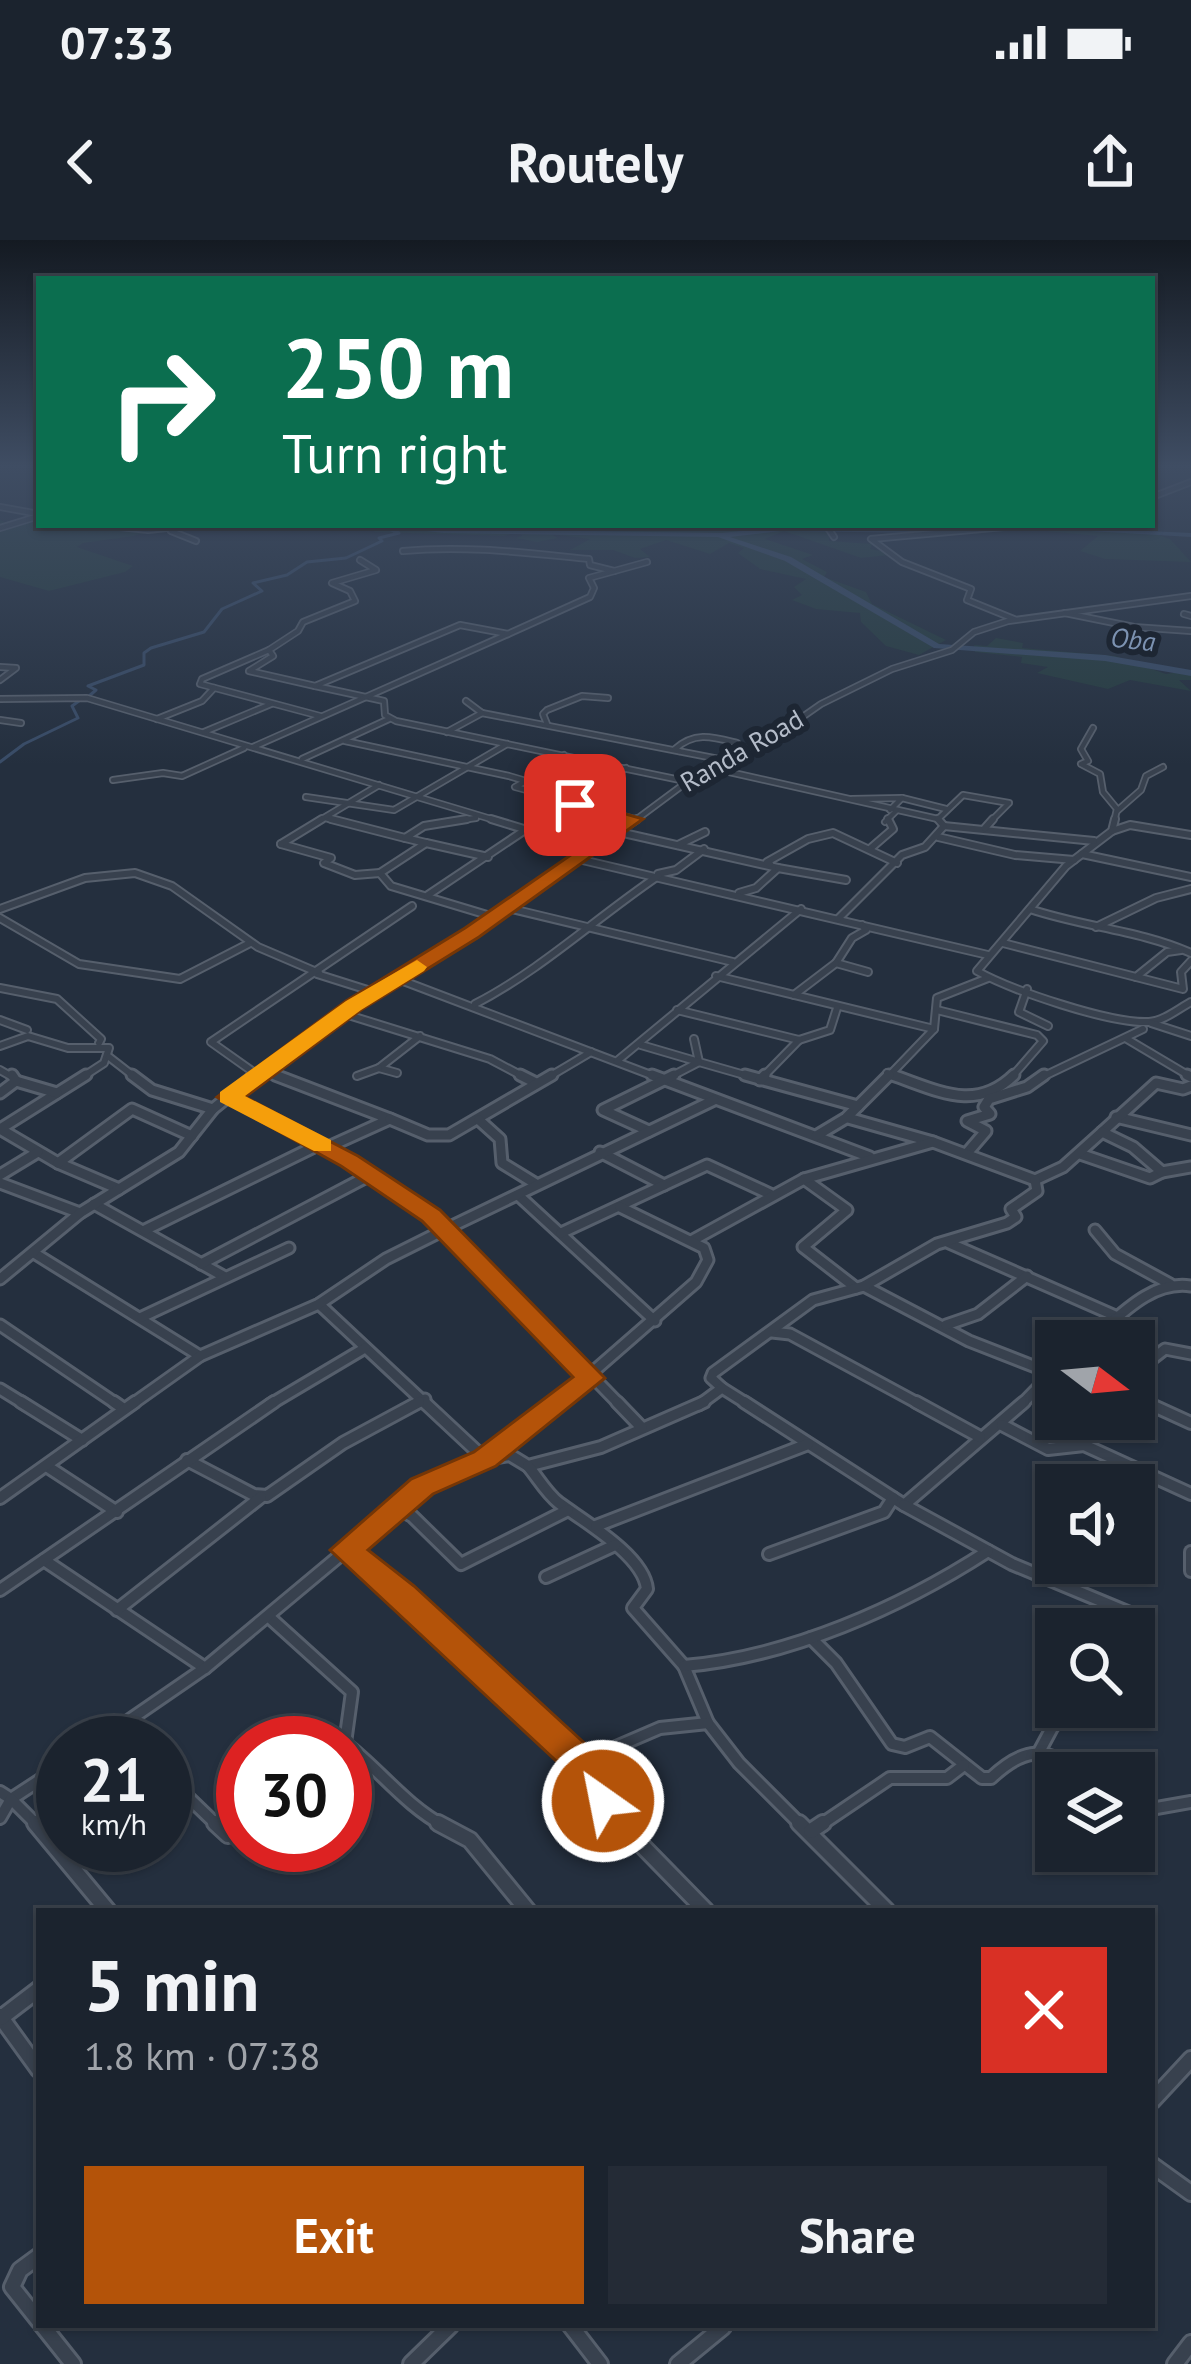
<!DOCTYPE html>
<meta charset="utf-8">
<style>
body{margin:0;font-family:"PT Sans",sans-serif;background:#242b36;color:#f1f3f6;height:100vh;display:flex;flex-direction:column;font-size:45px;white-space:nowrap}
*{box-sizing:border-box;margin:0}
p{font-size:39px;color:#a0a4aa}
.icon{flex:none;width:66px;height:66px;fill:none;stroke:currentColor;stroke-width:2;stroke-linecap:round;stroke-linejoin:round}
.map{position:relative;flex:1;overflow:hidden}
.drawer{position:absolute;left:36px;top:1668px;width:1119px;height:420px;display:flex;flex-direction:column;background:#1b232e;border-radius:0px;box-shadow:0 3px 9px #0004,0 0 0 3px #39404a}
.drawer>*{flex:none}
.hud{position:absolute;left:36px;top:36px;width:1119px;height:252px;border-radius:0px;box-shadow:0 3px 9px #0004,0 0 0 3px #39404a;background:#0b6e4f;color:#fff;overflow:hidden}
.needle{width:78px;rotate:106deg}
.controls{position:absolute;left:1035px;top:1080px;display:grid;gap:24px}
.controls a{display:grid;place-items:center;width:120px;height:120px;border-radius:0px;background:#1b232e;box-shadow:0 3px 9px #0004,0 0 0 3px #39404a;font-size:60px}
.speed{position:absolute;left:36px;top:1476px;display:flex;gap:24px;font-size:60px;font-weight:700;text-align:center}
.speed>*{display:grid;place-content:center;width:156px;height:156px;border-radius:50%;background:#1b232e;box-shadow:0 3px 9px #0004,0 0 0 3px #39404a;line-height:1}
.speed small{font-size:30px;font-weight:400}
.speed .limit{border:18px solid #d22;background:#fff;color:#111}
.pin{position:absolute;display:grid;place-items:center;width:102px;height:102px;color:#fff;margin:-51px;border-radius:24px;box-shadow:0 6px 18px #0006}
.me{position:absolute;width:132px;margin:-66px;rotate:327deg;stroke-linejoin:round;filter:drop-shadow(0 0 9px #0008)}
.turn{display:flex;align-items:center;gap:42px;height:252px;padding:0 48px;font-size:54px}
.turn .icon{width:156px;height:156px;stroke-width:2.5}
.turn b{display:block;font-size:84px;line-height:102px}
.round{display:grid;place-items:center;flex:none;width:126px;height:126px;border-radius:0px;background:#242b36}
.headline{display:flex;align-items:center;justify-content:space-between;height:204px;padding:0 48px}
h1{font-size:72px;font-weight:700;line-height:90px}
.cta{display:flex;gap:24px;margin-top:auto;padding:24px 48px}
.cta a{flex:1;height:138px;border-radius:0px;background:#b45309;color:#fff;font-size:48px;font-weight:700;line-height:138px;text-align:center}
.cta a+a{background:#242b36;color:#f1f3f6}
.status{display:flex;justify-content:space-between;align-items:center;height:84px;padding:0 60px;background:#1b232e;direction:ltr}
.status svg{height:33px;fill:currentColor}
header{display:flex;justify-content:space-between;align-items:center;height:156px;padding:0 48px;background:#1b232e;font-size:54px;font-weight:700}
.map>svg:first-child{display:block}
.green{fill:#263c3f}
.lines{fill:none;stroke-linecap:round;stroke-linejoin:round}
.stream{stroke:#394c67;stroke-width:3}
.river{fill:#394c67;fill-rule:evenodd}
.minor-far4-casing{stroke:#565f6c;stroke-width:8}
.minor-far3-casing{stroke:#565f6c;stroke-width:10}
.minor-far2-casing{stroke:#565f6c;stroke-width:15}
.minor-far1-casing{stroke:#565f6c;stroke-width:16}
.minor-casing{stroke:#565f6c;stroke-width:20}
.minor-far4{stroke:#38414e;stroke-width:4.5}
.minor-far3{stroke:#38414e;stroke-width:6}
.minor-far2{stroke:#38414e;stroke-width:9}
.minor-far1{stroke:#38414e;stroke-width:10}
.minor{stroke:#38414e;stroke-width:14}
.route{fill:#b45309;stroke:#753606;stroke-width:3}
.slow{fill:#f59e0b}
.labels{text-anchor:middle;stroke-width:12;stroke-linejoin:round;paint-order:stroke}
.far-water-label{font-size:27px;font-style:italic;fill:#7c92b1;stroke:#1d2633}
.far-street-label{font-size:27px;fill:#b4bcc9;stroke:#1d2633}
</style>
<div class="status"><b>07:33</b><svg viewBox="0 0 49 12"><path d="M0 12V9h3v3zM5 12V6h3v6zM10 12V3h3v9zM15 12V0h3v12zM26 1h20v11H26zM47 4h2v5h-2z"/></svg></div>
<header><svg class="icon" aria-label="back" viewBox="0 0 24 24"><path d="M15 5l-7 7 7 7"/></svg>Routely<svg class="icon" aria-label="share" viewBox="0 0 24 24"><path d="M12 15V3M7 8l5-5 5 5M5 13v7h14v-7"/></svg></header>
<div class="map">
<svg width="1191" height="2124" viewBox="0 0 1191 2124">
<rect width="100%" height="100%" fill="#242f3e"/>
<g class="green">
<path d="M0 280 13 286 39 280V285H165L134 296 83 303 77 307 133 326 125 332 49 351 0 337Z"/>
<path d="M603 285 683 291 819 286 829 294V301L872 304 870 309 898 314 861 318 784 291 765 299 813 315 802 319 827 332 824 337 866 352 872 364 946 400 919 415 886 406 861 382 860 373 816 369 792 360 802 355 794 347 806 339 760 329 738 313 744 308 729 303 710 314 666 300 640 309 650 317 635 318 613 310H570L590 299 551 294 558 298 537 302 516 298 522 296 520 291 504 296 375 292 369 287Z"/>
<path d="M914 285 1144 290 1170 299 1191 322 1105 319 1080 311 1098 296 1025 289 853 291Z"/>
<path d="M996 398 1023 403 1022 408 1115 416 1166 434 1191 430V440H1179L1191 451 1130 440 1108 449 1037 433 1048 427 1021 423 1022 417 975 412 974 405 987 406Z"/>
</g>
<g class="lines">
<g class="stream">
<path d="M88 457 96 450 88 446 144 425V413L151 408 204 392 222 369 262 351 253 343 287 335 307 322 346 318 382 301 379 298 399 293 384 287"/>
<path d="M0 522 24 504 78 478 72 466 79 461"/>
</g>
<g class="river">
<path d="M375 285 444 289 722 293 780 287 927 289 1008 285 927 293 780 291 730 297 791 317 939 404 1105 415 1191 430V436L1105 421 934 408 785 321 718 297 444 293Z"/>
<path d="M1019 285 1191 293V297L1023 287Z"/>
</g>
<defs>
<g id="minor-far4">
<path d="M1152 257 1191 242"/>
<path d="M0 267 39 274"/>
<path d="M101 285 148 290 195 285"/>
<path d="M826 285 834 297"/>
<path d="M0 288 39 276"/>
<path d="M171 291 196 301"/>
<path d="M403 311C466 305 527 313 589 319L590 325 614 331"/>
<path d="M1065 373 1134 387 1191 391"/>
<path d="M1184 374 1191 376"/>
<path d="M1014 379 967 360 971 349 902 322 871 299 1025 285"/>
<path d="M508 394 590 357 594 348 589 338 647 322"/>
<path d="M269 410 202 439 200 444 320 476"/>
<path d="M0 427 16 428 0 440"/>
<path d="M315 446 384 461 385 475 396 481 685 541"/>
<path d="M0 459 87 458 501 582"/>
<path d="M466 461 482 473 724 520"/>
<path d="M157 479 202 461 214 448"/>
<path d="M0 480 21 483"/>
<path d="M547 484 543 474 547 470 582 456 608 458"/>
<path d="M1093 488 1081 509 1088 521 1081 524 1100 534 1103 552 1117 569 1114 582"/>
<path d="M204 492 271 464"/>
<path d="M447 492 482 473"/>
<path d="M345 501 509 536 526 541 515 547 571 562"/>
<path d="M253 507 508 394 460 385 315 446 249 431 273 416 269 410 298 391 303 382 355 361 350 351 332 343 376 330 360 320"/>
<path d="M679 511 675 509C695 491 713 497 737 503"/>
<path d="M302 519 389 479"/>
<path d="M707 527 938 579"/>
<path d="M626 528 571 562 635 579"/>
<path d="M113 540 163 533 182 536 244 508"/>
<path d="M526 541 564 515"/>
<path d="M306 557 394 570 507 504"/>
<path d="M902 558 946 569"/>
<path d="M852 559 902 558 890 570"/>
<path d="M1117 571 1141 550 1146 536 1163 527"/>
<path d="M325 578 343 582"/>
<path d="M317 582 379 545"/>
<path d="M447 582 476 578"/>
<path d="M633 582 707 527 778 494 821 464 892 429 952 410 974 392 1008 381 1191 356"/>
<path d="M885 582 896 571"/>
<path d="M941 582 938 579 963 555 1009 563 990 582"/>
</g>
<g id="minor-far3">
<path d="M331 579 405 598"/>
<path d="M491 579 593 610"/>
<path d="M1115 579 1112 591 1066 626 977 731C1011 750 1110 784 1149 782 1164 781 1178 769 1191 762"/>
<path d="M944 586 1094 601"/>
<path d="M985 588 993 579"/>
<path d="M1112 591 1130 585 1191 595"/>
<path d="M619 592 778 628 756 648 739 653"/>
<path d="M938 597 1015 615 1074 620"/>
<path d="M426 603 488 617"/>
<path d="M281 604 331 618 324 623 355 635 380 633 391 646 494 677"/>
<path d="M281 604 322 579"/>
<path d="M678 605 705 592"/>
<path d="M871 608 893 589 888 579"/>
<path d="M1082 614 1191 637"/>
<path d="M578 619 988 715"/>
<path d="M770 624 767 622 808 599 833 593 897 623"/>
<path d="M778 628 846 640"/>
<path d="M380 633 426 603 405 598 424 586 467 579"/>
<path d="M658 634 676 630 704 609"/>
<path d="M428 655 525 590"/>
<path d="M508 668 733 722"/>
<path d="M0 669 85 638 135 633 172 646 258 707 319 733"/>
<path d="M1030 669C1083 687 1139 690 1191 713"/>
<path d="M0 678 79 724 180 739 250 703"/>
<path d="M838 679 902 615 925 607 944 586 938 579"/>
<path d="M862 685 866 690 852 698 836 723 868 732"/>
<path d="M1096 687 1156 658 1191 649"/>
<path d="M1003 703 1136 737 1167 712 1181 710"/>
<path d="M317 734 374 752"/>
<path d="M716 736 934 789"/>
<path d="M1136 737 1183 749 1181 732 1191 721"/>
<path d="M398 739 659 838"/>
<path d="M0 748 57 759 101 799 99 803"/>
<path d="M1027 749 1019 772 1048 786"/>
<path d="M794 755 836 723"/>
<path d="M475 764C541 730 596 678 658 636"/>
<path d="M677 770 799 800 830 790 837 768"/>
<path d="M937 770 1037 795 1043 801 1011 838"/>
<path d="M345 774 490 819 526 838"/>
<path d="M0 780 27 790"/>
<path d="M1151 783 1191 796"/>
<path d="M694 799 699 822 755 838"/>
<path d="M1127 799 1191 837"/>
<path d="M641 805 699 822 668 838"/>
<path d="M0 806 28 796 68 808H109L104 823 81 838"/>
<path d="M109 817 136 838"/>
<path d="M617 821 801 669"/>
<path d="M0 830 14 838"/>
<path d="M263 830 283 838"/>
<path d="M397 833 379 828 420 796"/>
<path d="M887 833 901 838"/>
<path d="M256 834 211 802 412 666"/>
<path d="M357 836 379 828"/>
<path d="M252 838 637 579"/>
<path d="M547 838 591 812"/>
<path d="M762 838 799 800"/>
<path d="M887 838 934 789 937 758 988 738"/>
<path d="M1040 838 1143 789"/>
</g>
<g id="minor-far2">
<path d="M86 835 0 889 58 923 119 949"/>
<path d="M132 835 152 850 213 869"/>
<path d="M275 835 390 879 326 908"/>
<path d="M520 835 536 843"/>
<path d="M652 835 870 917"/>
<path d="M745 835 858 866"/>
<path d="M892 835C937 850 975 873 1014 835"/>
<path d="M1187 835 1191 837"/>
<path d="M760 840 765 835"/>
<path d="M16 841 57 853"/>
<path d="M0 853 16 841 12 835"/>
<path d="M1116 877 1191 895"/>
<path d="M848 878 933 902"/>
<path d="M390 879 428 895H449L552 835"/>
<path d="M479 880 500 899 502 923 536 944"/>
<path d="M649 891 603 870 674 835"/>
<path d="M1102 892 1156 843 1183 849 1191 846"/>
<path d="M816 896 846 878 889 835"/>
<path d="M600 912 664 945"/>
<path d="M968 912 986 891 967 881 990 874 984 867 989 859 1027 847 1044 835"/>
<path d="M1080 914 1150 938 1162 932"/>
<path d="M58 923 132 869 192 896"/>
<path d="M0 935 38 912"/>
<path d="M804 939 847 970 803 1007 856 1048"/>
<path d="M0 943 80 973"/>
<path d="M518 955 655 1081"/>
<path d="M94 964 225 1037"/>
<path d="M145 990 320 904"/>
<path d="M1095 990 1115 1014 1170 1044"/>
<path d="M561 993 707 925 770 954"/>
<path d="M693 1000 804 939 933 902 1035 940 1063 927 1102 892 1133 907 1162 932 1191 927"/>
<path d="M949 1003 1120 1078"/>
<path d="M34 1013 200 1116"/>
<path d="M201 1024 372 934"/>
<path d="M0 1039 80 973 179 912 213 869 255 835"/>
<path d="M864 1046 969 1101 1051 1133"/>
<path d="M319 1064 427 1165"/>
<path d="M142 1077 289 1008"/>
<path d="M0 1085 118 1165"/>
<path d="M946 1085 978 1074 1027 1036"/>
<path d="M772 1092 790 1094 921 1165"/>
<path d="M1090 1101C1119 1077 1150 1040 1191 1046"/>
<path d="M1134 1133 1165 1109 1191 1114"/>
<path d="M722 1148 711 1138 713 1133 813 1060 864 1046 937 1004 1007 983 1016 977 1011 969 1037 951 1035 940"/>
<path d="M0 1149 26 1165"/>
<path d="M1134 1157 1152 1165"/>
<path d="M131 1165 200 1116 319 1064 386 1019 448 988 372 934 229 857"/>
<path d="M269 1165 365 1108"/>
<path d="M413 1165 425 1159"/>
<path d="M555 1165 696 1042 708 1020 704 1008 620 967"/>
<path d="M620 1165 448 988 714 860"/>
<path d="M699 1165 722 1148 749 1165"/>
<path d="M1021 1165 1056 1129"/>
</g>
<g id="minor-far1">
<path d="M21 1162 82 1200"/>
<path d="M114 1162 124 1169"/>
<path d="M424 1162 485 1219 510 1215 528 1226 601 1207 704 1162"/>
<path d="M617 1162 642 1188"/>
<path d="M744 1162 904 1265 1024 1162"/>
<path d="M916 1162 980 1197"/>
<path d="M1145 1162 1191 1183"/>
<path d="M1002 1185 1048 1209 1084 1205 1191 1254"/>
<path d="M187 1220 254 1255 267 1256 343 1203 419 1162"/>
<path d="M528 1226C538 1238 547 1254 559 1263 585 1282 644 1316 647 1349L633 1368 684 1426 708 1483 739 1523 802 1586"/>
<path d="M48 1227 117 1272"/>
<path d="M0 1258 135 1162"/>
<path d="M904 1265 1012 1324 1132 1374 1145 1384 1134 1401"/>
<path d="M397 1268 412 1276 461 1324 568 1270"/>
<path d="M596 1286 808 1204"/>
<path d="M347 1310 403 1355 581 1522 623 1586"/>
<path d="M1191 1312V1331"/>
<path d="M769 1314 884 1272 893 1258"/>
<path d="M44 1320 205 1428"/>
<path d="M546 1337 615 1305"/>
<path d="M0 1350 274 1162"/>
<path d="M117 1370 261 1257"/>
<path d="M269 1377 352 1452 345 1503"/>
<path d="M811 1398 836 1423 892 1504 905 1507 930 1497 982 1538H991C1024 1507 1045 1506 1081 1533"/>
<path d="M684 1426C789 1417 900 1368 988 1311"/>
<path d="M115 1491 131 1503"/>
<path d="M96 1503 205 1428 422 1247 485 1219 559 1162"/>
<path d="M345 1503C380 1530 405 1565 444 1586"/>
<path d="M1039 1512 1053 1486 1079 1467"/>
<path d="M581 1522 660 1488 708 1483"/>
<path d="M165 1535 218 1586"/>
<path d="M0 1552 11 1559 63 1525"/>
<path d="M1134 1572 1191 1562"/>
<path d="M0 1578 11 1559 38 1586"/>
<path d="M819 1586 890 1538H947L964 1525"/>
</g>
<g id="minor">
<path d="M35 1583 108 1671"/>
<path d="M215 1583 228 1595"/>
<path d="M438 1583 470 1600 528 1671"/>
<path d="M620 1583 706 1671"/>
<path d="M799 1583 887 1671"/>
<path d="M811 1591 823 1583"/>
<path d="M0 1776 39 1830"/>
<path d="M1 1778 39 1749"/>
<path d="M1152 1861 1191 1819"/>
<path d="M1152 1925 1191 1953"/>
<path d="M39 2016 20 2030 12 2047 39 2081"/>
<path d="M42 2085 73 2124"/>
<path d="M570 2085 600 2124"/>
<path d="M411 2124 451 2085"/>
<path d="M678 2124 723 2087"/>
<path d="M1175 2124 1191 2103"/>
</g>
</defs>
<use href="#minor-far4" class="minor-far4-casing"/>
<use href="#minor-far3" class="minor-far3-casing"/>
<use href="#minor-far2" class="minor-far2-casing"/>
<use href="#minor-far1" class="minor-far1-casing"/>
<use href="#minor" class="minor-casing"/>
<use href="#minor-far4" class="minor-far4"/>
<use href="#minor-far3" class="minor-far3"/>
<use href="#minor-far2" class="minor-far2"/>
<use href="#minor-far1" class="minor-far1"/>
<use href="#minor" class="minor"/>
</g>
<linearGradient id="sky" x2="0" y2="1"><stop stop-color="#141a22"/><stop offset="0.43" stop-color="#3f4d63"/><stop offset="1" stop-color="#3f4d63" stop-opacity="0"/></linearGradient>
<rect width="1191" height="525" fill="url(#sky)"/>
<path class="route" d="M575 559 643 579 479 697 361 770 245 857 358 916 440 970 605 1138 496 1226 433 1254 368 1310 414 1346 594 1512 621 1561 616 1572 603 1576 590 1572 569 1533 330 1310 411 1239 474 1212 573 1137 422 981 341 926 217 857 346 761 465 688 620 581 569 568V561Z"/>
<path class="slow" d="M417 720 427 727 424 731 361 770 245 856 331 900V911H314L220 862V852L346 761Z"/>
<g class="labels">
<g class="far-water-label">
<text transform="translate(1133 400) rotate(6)" y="9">Oba</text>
</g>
<g class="far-street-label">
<text transform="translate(742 511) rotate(-30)" y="9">Randa Road</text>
</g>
</g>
</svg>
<div class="controls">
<a><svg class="needle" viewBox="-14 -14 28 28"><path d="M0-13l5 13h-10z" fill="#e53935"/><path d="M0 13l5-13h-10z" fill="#a0a4aa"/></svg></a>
<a><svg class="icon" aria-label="sound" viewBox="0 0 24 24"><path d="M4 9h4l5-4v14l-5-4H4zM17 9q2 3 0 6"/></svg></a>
<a><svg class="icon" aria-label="search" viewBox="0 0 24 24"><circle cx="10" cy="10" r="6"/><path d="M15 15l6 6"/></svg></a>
<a><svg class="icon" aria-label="layers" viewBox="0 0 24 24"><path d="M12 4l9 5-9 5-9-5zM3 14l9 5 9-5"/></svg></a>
</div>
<div class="speed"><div>21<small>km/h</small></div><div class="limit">30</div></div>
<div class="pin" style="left:575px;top:565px;background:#d93025"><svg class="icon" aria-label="arrive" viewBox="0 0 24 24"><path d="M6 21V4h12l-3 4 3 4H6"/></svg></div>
<svg class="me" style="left:603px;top:1561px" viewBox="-20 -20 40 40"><circle r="17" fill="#b45309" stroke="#fff" stroke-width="3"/><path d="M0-11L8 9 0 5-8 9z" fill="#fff"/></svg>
<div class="hud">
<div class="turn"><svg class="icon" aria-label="right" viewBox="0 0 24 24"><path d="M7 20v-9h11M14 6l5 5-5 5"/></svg><div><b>250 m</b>Turn right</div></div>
</div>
<section class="drawer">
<div class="headline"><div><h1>5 min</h1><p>1.8 km · 07:38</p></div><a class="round" style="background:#d93025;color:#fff"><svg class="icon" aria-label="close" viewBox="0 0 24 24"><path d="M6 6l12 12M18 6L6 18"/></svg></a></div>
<div class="cta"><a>Exit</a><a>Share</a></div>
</section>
</div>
